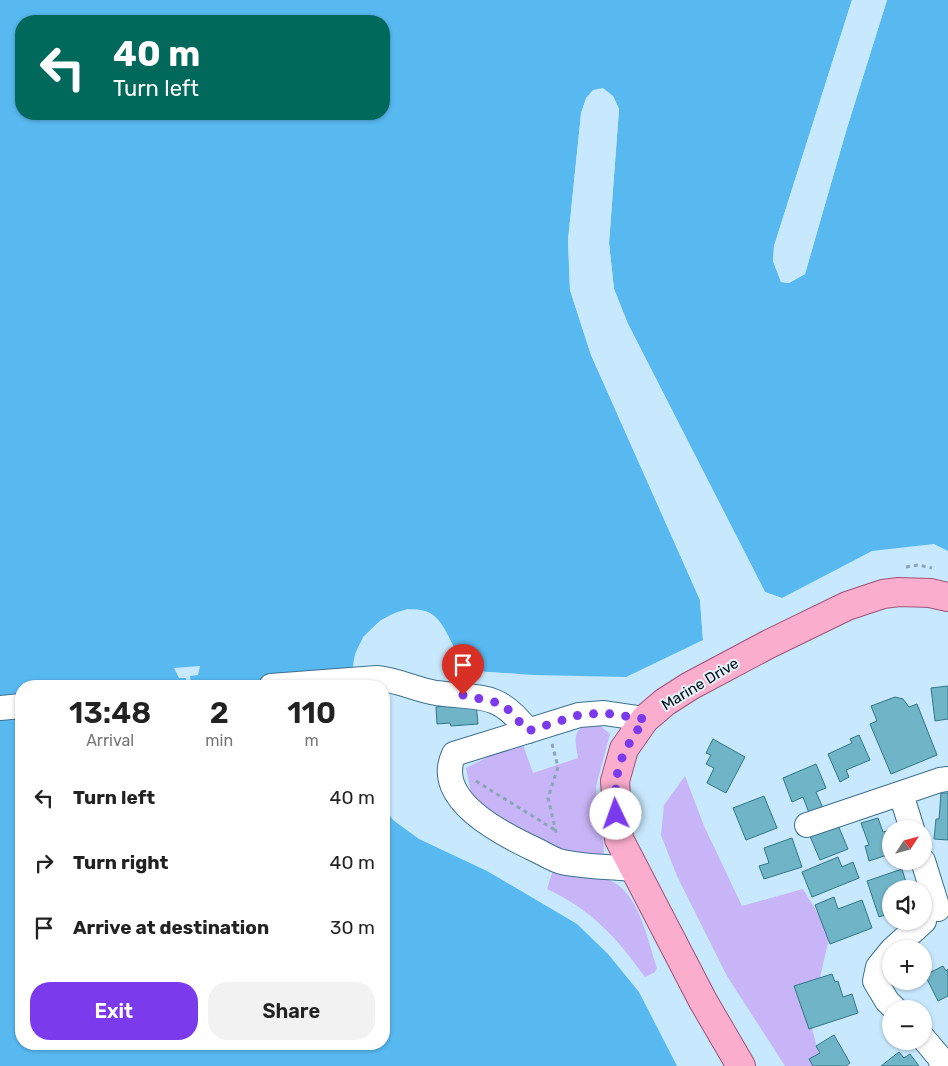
<!DOCTYPE html>
<meta charset="utf-8">
<style>
body{margin:0;font-family:Rubik,sans-serif;background:#f2f2f2;color:#222;height:100vh;display:flex;flex-direction:column;font-size:19px;white-space:nowrap}
*{box-sizing:border-box;margin:0}
p{font-size:16px;color:#767676}
.icon{flex:none;width:28px;height:28px;fill:none;stroke:currentColor;stroke-width:2;stroke-linecap:round;stroke-linejoin:round}
.map{position:relative;flex:1;overflow:hidden}
.panel{position:absolute;left:15px;top:680px;width:375px;height:370px;display:flex;flex-direction:column;background:#fff;border-radius:20px;box-shadow:0 1px 4px #0004}
.panel>*{flex:none}
.hud{position:absolute;left:15px;top:15px;width:375px;height:105px;border-radius:20px;box-shadow:0 1px 4px #0004;background:#00695c;color:#fff;overflow:hidden}
.needle{width:32px;rotate:54deg}
.fabs{position:absolute;left:882px;top:820px;display:grid;gap:10px}
.fabs a{display:grid;place-items:center;width:50px;height:50px;border-radius:50%;background:#fff;box-shadow:0 1px 4px #0004;font-size:25px}
.pin{position:absolute;display:grid;place-items:center;width:42px;height:42px;color:#fff;margin:-51px -21px;border-radius:50% 50% 50% 0;rotate:-45deg;box-shadow:0 0 5px #0007}
.pin .icon{rotate:45deg}
.me{position:absolute;width:55px;margin:-28px;rotate:357deg;stroke-linejoin:round;filter:drop-shadow(0 0 4px #0008)}
.turn{display:flex;align-items:center;gap:18px;height:105px;padding:0 15px;font-size:22px}
.turn .icon{width:65px;height:65px;stroke-width:2.5}
.turn b{display:block;font-size:35px;line-height:42px}
.eta{display:flex;justify-content:space-evenly;align-items:center;height:85px;text-align:center}
.eta b{font-size:30px;font-weight:600;line-height:35px}
.primary-button{display:flex;gap:10px;margin-top:auto;padding:10px 15px}
.primary-button a{flex:1;height:58px;border-radius:20px;background:#7c3aed;color:#fff;font-size:20px;font-weight:600;line-height:58px;text-align:center}
.primary-button a+a{background:#f2f2f2;color:#222}
ul{padding:0;list-style:none}
li{display:flex;align-items:center;gap:15px;height:65px;padding:0 15px}
li div{flex:1}
li b{display:block;font-size:19px}
li em{font-style:normal}
.map>svg:first-child{display:block}
.green{fill:#c8b5f7}
.water{fill:#58b9f1;fill-rule:evenodd}
.pier{fill:#c8e8fd}
.building{fill:#70b5c7;stroke:#317687}
.lines{fill:none;stroke-linecap:round;stroke-linejoin:round}
.minor-casing{stroke:#3d708f;stroke-width:26}
.major-casing{stroke:#a05378;stroke-width:30}
.path{stroke:#8aa5b7;stroke-width:3;stroke-dasharray:4 4;stroke-linecap:butt}
.minor{stroke:#fff;stroke-width:24}
.major{stroke:#faadcc;stroke-width:28}
.route{stroke:#7c3aed;stroke-width:9;stroke-dasharray:0 16.2}
.labels{text-anchor:middle;stroke-width:4;stroke-linejoin:round;paint-order:stroke}
.street-label{font-size:15px;fill:#00101b;stroke:#e7f2f9}
</style>
<div class="map">
<svg width="948" height="1066" viewBox="0 0 948 1066">
<rect width="100%" height="100%" fill="#c8e8fd"/>
<g class="green">
<path d="M586 725H599L610 734 596 786 597 806 603 827 604 855 551 849 501 821 472 798 466 768 496 753 523 745 533 773 578 758C576 744 571 732 586 725Z"/>
<path d="M685 776 704 826 742 906 803 889 830 934 810 1021 822 1066H785L727 976 677 876 661 835 664 805Z"/>
<path d="M553 870C573 873 601 873 618 885 641 902 648 942 657 968L655 972 645 977C616 937 592 910 547 889Z"/>
</g>
<path class="water" d="M0 0H852L774 246 773 261 781 282 789 283 805 274 847 128 887 0H948V551L934 544 872 551 782 598 765 592 628 324 614 289 609 243 619 109 613 96 602 89C587 92 585 101 581 114L568 240 570 290 591 355 700 600 703 640 626 677 534 675 473 671C469 667 463 662 460 657 450 644 445 621 430 613 399 598 360 630 354 659 352 667 354 678 355 686H21V1044H384V807L393 820 419 839 487 871 577 924 608 954 639 992 677 1066H0ZM21 21H384V114H21Z"/>
<g class="pier">
<path d="M852 0H855L843 39 777 246 776 261 783 279 788 280 803 272 844 128 884 0H887L847 128 805 274 789 283 781 282 773 261 774 246Z"/>
<path d="M603 88 613 96 619 109 609 243 614 289 628 324 765 592 782 598 779 600 763 593 626 325 612 289 606 243 616 110 611 98 602 91 594 93 588 100 583 115 570 240 572 289 593 354 702 599 705 639 703 640 700 600 591 355 570 290 568 240 581 114 586 98 593 90Z"/>
<path d="M407 609 430 613 444 629 460 658 473 671 518 674 516 677 472 673 458 659 442 630 429 616 407 612 383 622 365 638 356 661 357 686H184H187L186 678H179L174 668 200 666 198 675 190 676 191 686 354 674V660L363 637 381 620Z"/>
</g>
<g class="building">
<path d="M948 686V719L935 721 931 688Z"/>
<path d="M895 697 903 699 909 707 917 704 937 755 891 774 870 724 877 721 871 706Z"/>
<path d="M476 703 478 724 451 726 450 723 437 724 436 707Z"/>
<path d="M859 735 870 760 846 770 849 777 840 782 828 754 852 743 850 739Z"/>
<path d="M713 739 745 757 726 793 707 783 714 768 706 764 711 755 706 753Z"/>
<path d="M816 764 826 788 816 792 823 808 809 813 803 797 792 802 783 778Z"/>
<path d="M941 793H948V840L934 839 936 819H939Z"/>
<path d="M764 796 777 828 746 840 733 808Z"/>
<path d="M835 818 848 849 820 860 809 834Z"/>
<path d="M878 818 883 832 891 830V847L888 849 890 854 869 861 865 846 869 845 861 823Z"/>
<path d="M792 838 802 867 764 879 759 866 769 863 764 848Z"/>
<path d="M838 857 842 867 853 862 859 878 812 897 802 872Z"/>
<path d="M902 869 908 889H891V900L889 901 891 913 879 917 867 881Z"/>
<path d="M834 897 838 909 862 900 872 928 830 944 815 905Z"/>
<path d="M943 966 946 971 948 969V996L938 1001 925 975Z"/>
<path d="M832 974 835 982 838 981 843 997 852 994 858 1013 809 1029 794 986Z"/>
<path d="M834 1035 850 1063 846 1066H813L809 1059 820 1053 816 1046Z"/>
<path d="M899 1052 904 1058 910 1054 919 1066H881Z"/>
</g>
<g class="lines">
<defs>
<g id="minor">
<path d="M271 686 377 678C398 680 417 690 436 693 481 699 498 691 528 731"/>
<path d="M0 708 21 706"/>
<path d="M901 794 912 829"/>
<path d="M807 825 940 780 948 779"/>
<path d="M923 861 938 909"/>
<path d="M635 869C611 867 585 867 562 862 553 860 543 853 534 849 502 834 432 799 454 754L579 715 604 713 645 719"/>
<path d="M893 949 924 921"/>
<path d="M891 951 878 967 875 981 887 1001 895 1009"/>
<path d="M924 1039 940 1058 942 1066"/>
</g>
<path id="major" d="M741 1066 703 1001 619 839 615 781 624 749 645 719 665 702 690 686 767 645 847 606 883 594 899 592 930 593 948 597"/>
</defs>
<use href="#minor" class="minor-casing"/>
<use href="#major" class="major-casing"/>
<g class="path">
<path d="M906 567 918 565 932 568"/>
<path d="M552 744 558 767 548 798 557 836"/>
<path d="M476 781 555 830"/>
</g>
<use href="#minor" class="minor"/>
<use href="#major" class="major"/>
</g>
<g class="lines">
<path class="route" d="M463 695 503 704 528 731 579 715 604 713 645 719C619 757 614 768 616 814"/>
</g>
<g class="labels">
<g class="street-label">
<text transform="translate(700 684) rotate(-31)" y="5">Marine Drive</text>
</g>
</g>
</svg>
<div class="fabs">
<a><svg class="needle" viewBox="-14 -14 28 28"><path d="M0-13l5 13h-10z" fill="#e53935"/><path d="M0 13l5-13h-10z" fill="#767676"/></svg></a>
<a><svg class="icon" aria-label="sound" viewBox="0 0 24 24"><path d="M4 9h4l5-4v14l-5-4H4zM17 9q2 3 0 6"/></svg></a>
<a>+</a>
<a>−</a>
</div>
<div class="pin" style="left:463px;top:695px;background:#d93025"><svg class="icon" aria-label="arrive" viewBox="0 0 24 24"><path d="M6 21V4h12l-3 4 3 4H6"/></svg></div>
<svg class="me" style="left:616px;top:814px" viewBox="-20 -20 40 40"><circle r="19" fill="#fff"/><path d="M0-13L10 11 0 6-10 11z" fill="#7c3aed"/></svg>
<div class="hud">
<div class="turn"><svg class="icon" aria-label="left" viewBox="0 0 24 24"><path d="M17 20v-9H6M10 6l-5 5 5 5"/></svg><div><b>40 m</b>Turn left</div></div>
</div>
<section class="panel">
<div class="eta">
<div><b>13:48</b><p>Arrival</p></div>
<div><b>2</b><p>min</p></div>
<div><b>110</b><p>m</p></div>
</div>
<ul>
<li><svg class="icon" aria-label="left" viewBox="0 0 24 24"><path d="M17 20v-9H6M10 6l-5 5 5 5"/></svg><div><b>Turn left</b></div><em>40 m</em></li>
<li><svg class="icon" aria-label="right" viewBox="0 0 24 24"><path d="M7 20v-9h11M14 6l5 5-5 5"/></svg><div><b>Turn right</b></div><em>40 m</em></li>
<li><svg class="icon" aria-label="arrive" viewBox="0 0 24 24"><path d="M6 21V4h12l-3 4 3 4H6"/></svg><div><b>Arrive at destination</b></div><em>30 m</em></li>
</ul>
<div class="primary-button"><a>Exit</a><a>Share</a></div>
</section>
</div>
